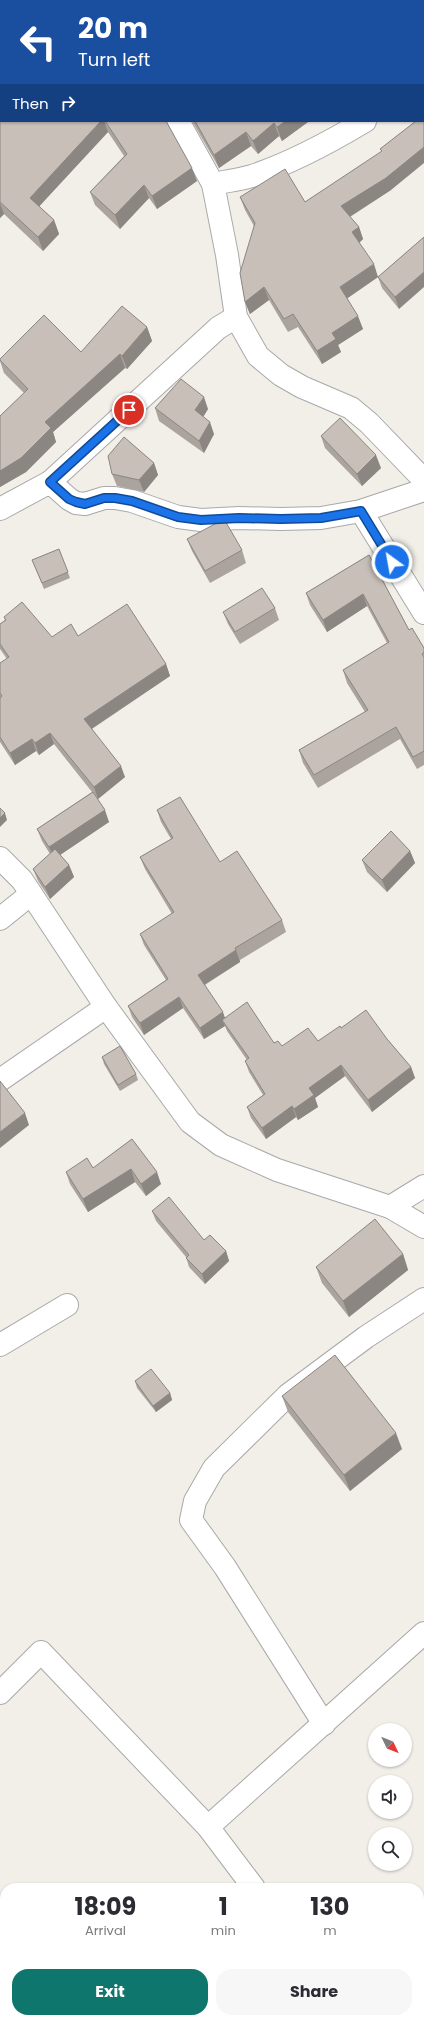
<!DOCTYPE html>
<style>
body{margin:0;font-family:Poppins,sans-serif;background:#f7f7f7;color:#2b2b33;height:100vh;display:flex;flex-direction:column;font-size:15px;white-space:nowrap}
*{box-sizing:border-box;margin:0}
p{font-size:13px;color:#7c7c81}
.icon{flex:none;width:22px;height:22px;fill:none;stroke:currentColor;stroke-width:2;stroke-linecap:round;stroke-linejoin:round}
.map{position:relative;flex:1;overflow:hidden}
.details{position:absolute;left:0px;top:1883px;width:424px;height:140px;display:flex;flex-direction:column;background:#fff;border-radius:16px 16px 0 0;box-shadow:0 1px 3px #0004}
.details>*{flex:none}
.guide{position:absolute;left:0px;top:0px;width:424px;height:122px;box-shadow:0 1px 3px #0004;background:#1a4fa0;color:#fff;overflow:hidden}
.needle{width:26px;rotate:133deg}
.buttons{position:absolute;left:368px;top:1723px;display:grid;gap:8px}
.buttons a{display:grid;place-items:center;width:44px;height:44px;border-radius:50%;background:#fff;box-shadow:0 1px 3px #0004;font-size:20px}
.pin{position:absolute;display:grid;place-items:center;width:34px;height:34px;color:#fff;margin:-17px;border:2px solid #fff;border-radius:50%;box-shadow:0 1px 4px #0007}
.me{position:absolute;width:44px;margin:-22px;rotate:328deg;stroke-linejoin:round;filter:drop-shadow(0 0 3px #0008)}
.turn{display:flex;align-items:center;gap:14px;height:84px;padding:0 12px;font-size:18px}
.turn .icon{width:52px;height:52px;stroke-width:2.5}
.turn b{display:block;font-size:28px;line-height:34px}
.then{display:flex;align-items:center;height:38px;padding:0 12px;background:#0003;gap:8px;font-size:15px}
.eta{display:flex;justify-content:space-evenly;align-items:center;height:68px;text-align:center}
.eta b{font-size:24px;font-weight:700;line-height:28px}
.primary-button{display:flex;gap:8px;margin-top:auto;padding:8px 12px}
.primary-button a{flex:1;height:46px;border-radius:16px;background:#0f766e;color:#fff;font-size:16px;font-weight:700;line-height:46px;text-align:center}
.primary-button a+a{background:#f7f7f7;color:#2b2b33}
.map>svg:first-child{display:block}
.lines{fill:none;stroke-linecap:round;stroke-linejoin:round}
.street-casing{stroke:#a9a9a9;stroke-width:24}
.street{stroke:#fff;stroke-width:22}
.wall{fill:#aba49e}
.shaded-wall{fill:#8b8681}
.building{fill:#c7bfb8;stroke:#8b8681}
.route-casing{stroke:#114b97;stroke-width:10}
.route{stroke:#1a73e8;stroke-width:7}
</style>
<div class="map">
<svg width="424" height="2023" viewBox="0 0 424 2023">
<rect width="100%" height="100%" fill="#f2efe9"/>
<g class="lines">
<defs>
<g id="street">
<path d="M77 0 78 1"/>
<path d="M423 80 424 79"/>
<path d="M178 121 213 184 227 255 236 317 258 356 281 375 302 387 351 408 369 423 424 480"/>
<path d="M213 184C226 181 239 180 252 176 291 163 330 142 365 121"/>
<path d="M50 482 218 328 236 317"/>
<path d="M0 509 50 482 69 499 76 503 85 504 104 498H115L132 501 178 517 201 520 239 518 281 519 321 518 361 511 424 490"/>
<path d="M361 511 424 613"/>
<path d="M0 858 22 880 106 1007 190 1122 221 1145 277 1170 390 1207 424 1227"/>
<path d="M0 919 31 894"/>
<path d="M0 1080 106 1007"/>
<path d="M390 1207 424 1186"/>
<path d="M0 1345 67 1305"/>
<path d="M0 1693 41 1652 208 1827 254 1888"/>
<path d="M324 1724 225 1567 191 1520 195 1501 214 1468 288 1395 366 1337 424 1299"/>
<path d="M208 1827 424 1633"/>
<path d="M419 1939 424 1936"/>
<path d="M345 2018 349 2023"/>
<path d="M96 2023 107 2018"/>
<path d="M277 2023 286 2018"/>
<path d="M406 2023 416 2018"/>
</g>
</defs>
<use href="#street" class="street-casing"/>
<use href="#street" class="street"/>
</g>
<g class="wall">
<path d="M0 71 1 121H166L197 181 157 209 149 198 120 229 95 205 90 192 124 156 108 132 39 206 54 220 59 234 43 251 4 214 0 218Z"/>
<path d="M192 121H307L308 122 282 141 279 136 258 154 251 146 219 168Z"/>
<path d="M416 121 391 190 350 217 359 227 363 239 359 243 378 277 424 237 399 309 382 288 378 277 347 298 363 329 338 345 341 352 322 364 298 327 288 332 269 300 250 314 245 302 254 226 245 210 240 197 305 202 382 152 380 149Z"/>
<path d="M147 327 152 341 127 369 125 368 53 432 56 442 26 472 0 487V416L24 393 4 373 0 361V359L81 352Z"/>
<path d="M155 408 208 409 203 417 214 434 204 453 159 421Z"/>
<path d="M321 436 381 468 362 486 325 448Z"/>
<path d="M154 463 158 475 144 492 117 486 112 474Z"/>
<path d="M187 539 242 550 246 563 210 583 192 551Z"/>
<path d="M59 549 70 578 44 589 32 560Z"/>
<path d="M369 555 409 630 424 648V765L417 769 400 739 318 788 303 763 299 750 365 712 347 683 343 670 387 643 367 606 327 632 310 605 306 593Z"/>
<path d="M275 608 279 620 240 644 228 624 223 612Z"/>
<path d="M4 617 52 637 78 636 166 664 170 676 92 729 125 777 98 799 93 793 109 822 60 855 69 865 74 877 50 899 38 881 33 869 50 854 42 841 37 829 92 792 54 744 39 755 36 751 15 765 0 742V663L7 659 0 649V624L5 620Z"/>
<path d="M157 810 220 862 282 920 286 932 240 960V962L205 985 225 1018 282 1046 318 1041 341 1028 387 1039 411 1067 415 1078 372 1112 345 1076 315 1098 318 1107 298 1120 296 1117 266 1139 251 1118 247 1107 263 1095 249 1072 245 1061 247 1060 227 1031 225 1026 204 1039 183 1008 144 1035 132 1017 128 1006 166 980 144 945 140 934 172 914 145 869 140 857 171 839 161 822Z"/>
<path d="M410 851 415 863 387 892 367 872 362 860Z"/>
<path d="M102 1057 136 1074 138 1080 120 1091 104 1064Z"/>
<path d="M132 1139 161 1184 146 1196 135 1182 88 1212 70 1184 66 1172 93 1168Z"/>
<path d="M152 1211 226 1251 229 1261 205 1284 189 1267 186 1257 156 1221Z"/>
<path d="M403 1254 408 1270 349 1317 322 1283 316 1267Z"/>
<path d="M135 1381 170 1393 172 1400 156 1412 137 1388Z"/>
<path d="M282 1396 402 1449 350 1491 288 1412Z"/>
</g>
<g class="shaded-wall">
<path d="M423 26 424 28V42L423 43Z"/>
<path d="M1 35V51L0 52V36Z"/>
<path d="M101 121H104L108 132 35 211 30 198Z"/>
<path d="M286 121H307L308 122 282 141 277 127Z"/>
<path d="M274 123 279 136 258 154 253 141Z"/>
<path d="M246 132 251 146 219 168 214 155Z"/>
<path d="M424 147V163L391 190 346 219 341 206Z"/>
<path d="M192 168 197 181 157 209 152 196Z"/>
<path d="M144 185 149 198 120 229 115 215Z"/>
<path d="M0 203 4 214 0 218Z"/>
<path d="M54 220 59 234 43 251 38 237Z"/>
<path d="M359 227 363 239 357 245 352 232Z"/>
<path d="M374 264 378 277 345 300 340 287Z"/>
<path d="M424 272V287L399 309 395 297Z"/>
<path d="M264 287 269 300 250 314 245 302Z"/>
<path d="M358 316 363 329 338 345 341 352 322 364 317 351 332 333Z"/>
<path d="M147 327 152 341 127 369 122 356Z"/>
<path d="M120 354 125 368 53 432 56 442 26 472 0 487V471L45 422Z"/>
<path d="M204 397 208 409 200 422 195 410Z"/>
<path d="M210 422 214 434 204 453 199 441Z"/>
<path d="M376 455 381 468 362 486 357 474Z"/>
<path d="M154 463 158 475 144 492 139 480Z"/>
<path d="M363 594 367 606 327 632 323 620Z"/>
<path d="M166 664 170 676 88 731 84 719Z"/>
<path d="M50 733 54 744 39 755 35 743Z"/>
<path d="M32 739 36 751 15 765 10 753Z"/>
<path d="M121 766 125 777 98 799 94 787Z"/>
<path d="M105 810 109 822 54 859 49 847Z"/>
<path d="M5 813 7 820 0 827V818Z"/>
<path d="M410 851 415 863 387 892 382 880Z"/>
<path d="M69 865 74 877 50 899 45 887Z"/>
<path d="M236 950 240 962 202 986 198 975Z"/>
<path d="M179 997 183 1008 144 1035 140 1023Z"/>
<path d="M223 1012 227 1024 222 1020 225 1026 204 1039 200 1028Z"/>
<path d="M341 1065 345 1076 315 1098 318 1107 298 1120 294 1109 309 1088Z"/>
<path d="M411 1067 415 1078 372 1112 368 1100Z"/>
<path d="M292 1106 296 1117 266 1139 262 1128Z"/>
<path d="M25 1113 29 1125 0 1148V1132Z"/>
<path d="M131 1169 135 1182 88 1212 83 1199Z"/>
<path d="M157 1172 161 1184 146 1196 141 1184Z"/>
<path d="M226 1251 229 1261 205 1284 202 1274Z"/>
<path d="M403 1254 408 1270 349 1317 343 1301Z"/>
<path d="M170 1393 172 1400 156 1412 153 1406Z"/>
<path d="M396 1433 402 1449 350 1491 344 1475Z"/>
</g>
<g class="building">
<path d="M0 0H36L35 1H1V35L0 36Z"/>
<path d="M96 0H133L134 1H97Z"/>
<path d="M136 0H424V26L423 25V1H134Z"/>
<path d="M1 70V121H101L30 198 54 220 38 237 0 202V71Z"/>
<path d="M424 114V147L386 178 341 206 359 227 352 232 374 264 340 287 358 316 332 333 336 339 317 351 293 314 284 319 264 287 245 302 240 273 255 223 240 197 285 169 305 202 382 151 380 149 416 121H423V115Z"/>
<path d="M105 121H166L192 168 152 196 144 185 115 215 90 192 127 154Z"/>
<path d="M195 121H286L277 127 274 123 253 141 246 132 214 155Z"/>
<path d="M424 237V272L395 297 378 277Z"/>
<path d="M122 306 147 327 122 356 120 354 45 422 51 428 21 458 0 471V416L28 389 0 360V359L44 315 81 352Z"/>
<path d="M181 379 204 397 195 410 210 422 199 441 155 408Z"/>
<path d="M340 418 376 455 357 474 321 436Z"/>
<path d="M124 437 154 463 139 480 112 474 108 456Z"/>
<path d="M224 519 242 550 205 571 187 539Z"/>
<path d="M59 549 68 572 42 583 32 560Z"/>
<path d="M369 555 409 630 412 628 424 648V652L422 654 424 657V751L413 757 396 727 314 775 299 750 368 710 343 670 389 642 363 594 323 620 306 593Z"/>
<path d="M262 588 275 608 235 632 223 612Z"/>
<path d="M22 602 52 637 71 624 78 636 127 604 166 664 84 719 121 766 94 787 50 733 35 743 32 739 10 753 0 737V698L2 696 0 693V663L9 657 0 644V624L6 620 4 617Z"/>
<path d="M93 792 105 810 49 847 37 829Z"/>
<path d="M180 797 220 862 237 851 282 920 235 948 236 950 198 975 223 1012 200 1028 179 997 140 1023 128 1006 168 979 140 934 174 912 140 857 173 838 157 810Z"/>
<path d="M0 808 5 813 0 818Z"/>
<path d="M391 831 410 851 382 880 362 860Z"/>
<path d="M55 849 69 865 45 887 33 869Z"/>
<path d="M247 1002 274 1043 278 1041 282 1046 308 1028 318 1041 340 1026 341 1028 366 1010 387 1039 411 1067 368 1100 341 1065 309 1088 314 1095 294 1109 292 1106 262 1128 247 1107 265 1094 245 1061 249 1058 222 1020Z"/>
<path d="M120 1046 136 1074 118 1085 102 1057Z"/>
<path d="M0 1081 25 1113 0 1132Z"/>
<path d="M132 1139 157 1172 141 1184 131 1169 83 1199 66 1172 87 1158 93 1168Z"/>
<path d="M169 1197 204 1240 210 1235 226 1251 202 1274 186 1258 189 1255 152 1211Z"/>
<path d="M375 1219 403 1254 343 1301 316 1267Z"/>
<path d="M335 1355 396 1433 344 1475 282 1396Z"/>
<path d="M151 1369 170 1393 153 1406 135 1381Z"/>
</g>
<g class="lines">
<defs>
<path id="route" d="M129 410 50 482 69 499 76 502 85 504 104 498H115L132 501 178 517 201 520 239 518 281 519 321 518 361 511 392 562"/>
</defs>
<use href="#route" class="route-casing"/>
<use href="#route" class="route"/>
</g>
</svg>
<div class="buttons">
<a><svg class="needle" viewBox="-14 -14 28 28"><path d="M0-13l5 13h-10z" fill="#e53935"/><path d="M0 13l5-13h-10z" fill="#7c7c81"/></svg></a>
<a><svg class="icon" aria-label="sound" viewBox="0 0 24 24"><path d="M4 9h4l5-4v14l-5-4H4zM17 9q2 3 0 6"/></svg></a>
<a><svg class="icon" aria-label="search" viewBox="0 0 24 24"><circle cx="10" cy="10" r="6"/><path d="M15 15l6 6"/></svg></a>
</div>
<div class="pin" style="left:129px;top:410px;background:#d93025"><svg class="icon" aria-label="arrive" viewBox="0 0 24 24"><path d="M6 21V4h12l-3 4 3 4H6"/></svg></div>
<svg class="me" style="left:392px;top:562px" viewBox="-20 -20 40 40"><circle r="17" fill="#1a73e8" stroke="#fff" stroke-width="3"/><path d="M0-11L8 9 0 5-8 9z" fill="#fff"/></svg>
<div class="guide">
<div class="turn"><svg class="icon" aria-label="left" viewBox="0 0 24 24"><path d="M17 20v-9H6M10 6l-5 5 5 5"/></svg><div><b>20 m</b>Turn left</div></div>
<div class="then">Then<svg class="icon" aria-label="right" viewBox="0 0 24 24"><path d="M7 20v-9h11M14 6l5 5-5 5"/></svg></div>
</div>
<section class="details">
<div class="eta">
<div><b>18:09</b><p>Arrival</p></div>
<div><b>1</b><p>min</p></div>
<div><b>130</b><p>m</p></div>
</div>
<div class="primary-button"><a>Exit</a><a>Share</a></div>
</section>
</div>
